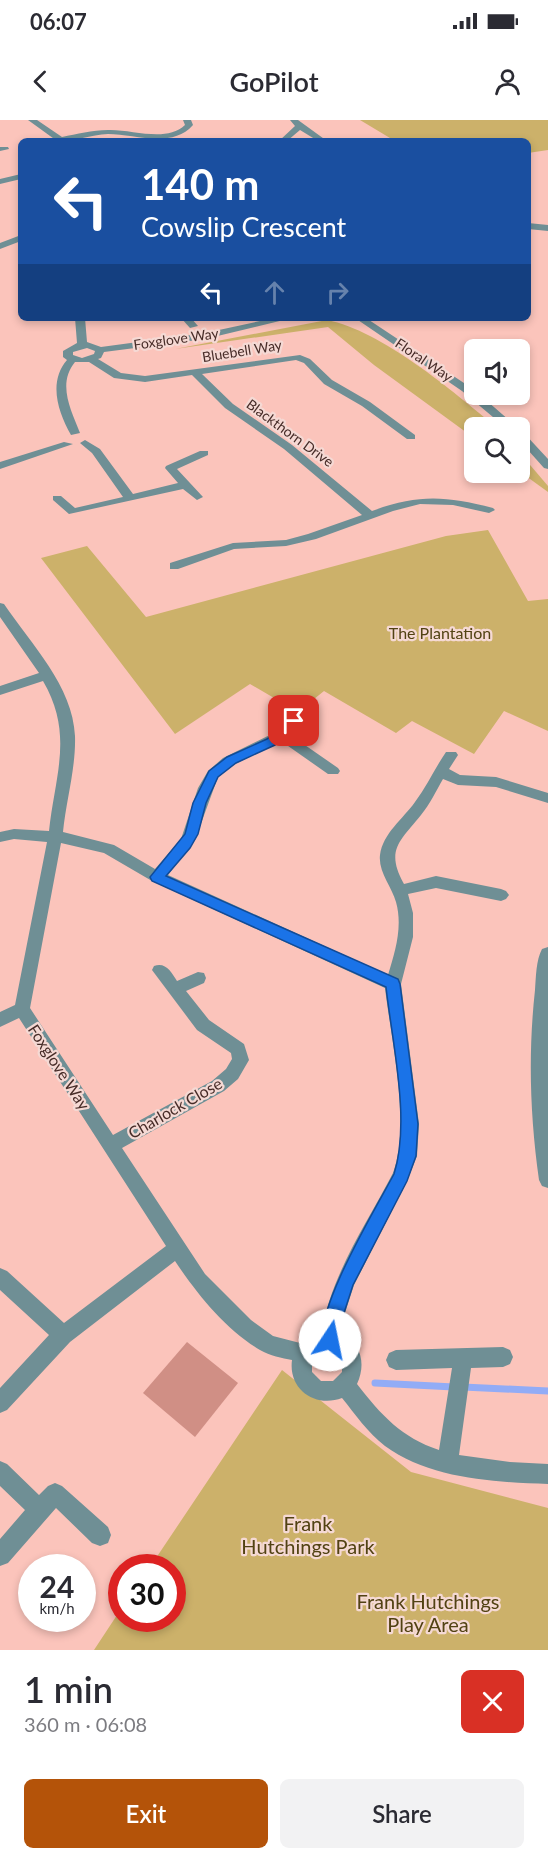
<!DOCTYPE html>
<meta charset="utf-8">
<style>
body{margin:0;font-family:Lato,sans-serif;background:#f2f2f3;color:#2b2b33;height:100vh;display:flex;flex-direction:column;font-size:22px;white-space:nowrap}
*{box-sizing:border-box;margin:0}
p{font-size:20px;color:#7c7c81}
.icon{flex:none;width:33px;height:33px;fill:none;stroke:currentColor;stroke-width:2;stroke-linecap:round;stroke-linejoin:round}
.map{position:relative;height:1530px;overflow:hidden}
.panel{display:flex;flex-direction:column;background:#fff;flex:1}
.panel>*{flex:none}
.hud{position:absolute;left:18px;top:18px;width:513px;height:183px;border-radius:9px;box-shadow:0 3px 9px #0003;background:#1a4fa0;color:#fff;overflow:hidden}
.tools{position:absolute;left:464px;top:219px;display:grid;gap:12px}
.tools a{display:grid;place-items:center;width:66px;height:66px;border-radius:9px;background:#fff;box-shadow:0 3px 9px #0003;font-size:30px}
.speed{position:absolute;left:18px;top:1434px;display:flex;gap:12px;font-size:30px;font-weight:700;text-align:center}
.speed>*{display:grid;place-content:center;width:78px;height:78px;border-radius:50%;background:#fff;box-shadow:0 3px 9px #0003;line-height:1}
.speed small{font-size:15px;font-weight:400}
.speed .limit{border:9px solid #d22;background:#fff;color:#111}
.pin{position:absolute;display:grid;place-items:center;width:51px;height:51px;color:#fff;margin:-26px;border-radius:12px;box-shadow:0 3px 9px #0006}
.me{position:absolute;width:66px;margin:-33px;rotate:11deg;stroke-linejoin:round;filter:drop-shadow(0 0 4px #0008)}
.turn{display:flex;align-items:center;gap:21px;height:126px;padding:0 24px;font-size:27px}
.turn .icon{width:78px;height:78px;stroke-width:2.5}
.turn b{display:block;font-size:42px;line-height:51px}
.lanes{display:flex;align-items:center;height:57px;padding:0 24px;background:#0003;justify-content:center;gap:30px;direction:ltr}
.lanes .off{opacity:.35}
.round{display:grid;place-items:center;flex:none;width:63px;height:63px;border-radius:9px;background:#f2f2f3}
.head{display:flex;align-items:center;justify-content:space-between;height:102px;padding:0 24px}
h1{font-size:36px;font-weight:600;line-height:45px}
.action{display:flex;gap:12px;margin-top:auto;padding:12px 24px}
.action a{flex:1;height:69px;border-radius:9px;background:#b45309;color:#fff;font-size:24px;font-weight:600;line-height:69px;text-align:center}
.action a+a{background:#f2f2f3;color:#2b2b33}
.status{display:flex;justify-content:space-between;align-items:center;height:42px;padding:0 30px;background:#fff;direction:ltr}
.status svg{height:16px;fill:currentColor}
header{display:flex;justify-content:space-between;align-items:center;height:78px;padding:0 24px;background:#fff;font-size:27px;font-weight:600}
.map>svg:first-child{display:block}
.green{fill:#ccb16a}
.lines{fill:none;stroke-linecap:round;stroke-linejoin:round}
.stream{stroke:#92acf6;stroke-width:7}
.building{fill:#d08f85}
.minor{fill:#6f8f95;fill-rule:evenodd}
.route{fill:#1a73e8;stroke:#114b97;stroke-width:1.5}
.labels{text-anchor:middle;stroke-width:4.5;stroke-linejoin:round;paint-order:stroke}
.far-street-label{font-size:14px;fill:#472c28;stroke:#f5d9d4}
.park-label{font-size:16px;fill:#524213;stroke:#f5d9d4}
.street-label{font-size:16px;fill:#472c28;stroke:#f5d9d4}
.near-park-label{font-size:20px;fill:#524213;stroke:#f5d9d4}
</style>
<div class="status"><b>06:07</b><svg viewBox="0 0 49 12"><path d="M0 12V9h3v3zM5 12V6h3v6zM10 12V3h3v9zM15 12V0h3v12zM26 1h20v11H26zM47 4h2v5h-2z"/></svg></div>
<header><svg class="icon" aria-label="back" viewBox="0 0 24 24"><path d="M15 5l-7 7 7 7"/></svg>GoPilot<svg class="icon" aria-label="person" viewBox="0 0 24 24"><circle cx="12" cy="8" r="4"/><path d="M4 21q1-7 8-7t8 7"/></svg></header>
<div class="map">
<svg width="548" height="1530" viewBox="0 0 548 1530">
<rect width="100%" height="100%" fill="#fbc4bb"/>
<g class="green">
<path d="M360 0H548V30L528 33V21H395Z"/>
<path d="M327 200C382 211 453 271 496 307L474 308V318L374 245 328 207 175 229Z"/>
<path d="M519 332 548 366V372L519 351Z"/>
<path d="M488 410 528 481 548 479V611L504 591 474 634 412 601 396 613 324 571 298 592 250 564 175 614 41 438 87 426 146 497 446 416Z"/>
<path d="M282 1250 411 1352 548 1388V1530H94L121 1489 122 1498H172V1448L150 1447Z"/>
</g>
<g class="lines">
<g class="stream">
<path d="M375 1263 454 1267"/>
<path d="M463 1267 548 1271"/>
</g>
</g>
<path class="building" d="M187 1222 238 1263 195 1317 143 1273Z"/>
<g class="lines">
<g class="minor">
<path d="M28 0H37L62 17C77 14 92 10 108 10 132 9 166 23 185 5L183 0H191L193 5C172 29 135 14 108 14 91 15 74 21 57 21Z"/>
<path d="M290 0H298L327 21H318L300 10 287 21H279L295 6Z"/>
<path d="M0 27H8L9 29 0 31Z"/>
<path d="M21 54V59L0 64V59Z"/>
<path d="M528 103 548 105V111L528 109Z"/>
<path d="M21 115V121L0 129V123Z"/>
<path d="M75 198H85L87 222 101 227 205 213 274 198H292L205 219 104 232 101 238 98 239 121 253 145 256 300 235 310 239 332 260 370 282 415 315V319H407L362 286 324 264 304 243 296 240 202 254 233 284 292 325 372 391C419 374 445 376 493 388L495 390 489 393 453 385 420 384 393 391 316 419 286 426 234 429 178 449H170V443L233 423 286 420 308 414 362 395 284 329 225 288 192 255 145 262 114 258 89 242H75C57 264 71 290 80 313L71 315C58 292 48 262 67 240L63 237V231L77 223ZM87 228 95 231 94 234 82 238 73 235V232Z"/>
<path d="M181 198H191L198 206 190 208Z"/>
<path d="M355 198H366L470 267 474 271V274H479L518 308H506L462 271Z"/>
<path d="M519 311 523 312 548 339V349L544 348 519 320Z"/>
<path d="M85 320 100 329 133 374 178 363 165 348 166 346 200 331H208V335L177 349 203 377 197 380 183 369 69 394 53 380V376H61L75 388 123 377 92 333 80 323Z"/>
<path d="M64 322 73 324 0 349V342Z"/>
<path d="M0 483 4 484C31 524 73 566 75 616 76 648 66 681 63 712L114 725 155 749 181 719 198 668 208 651 223 638 276 612 289 598H299L301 601 289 614 338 648 340 651 338 654H328L281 621 233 645 218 657 195 720 168 755 388 855C395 832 403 807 396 782 392 767 378 752 380 735 383 713 403 699 415 682 427 666 435 648 446 632H456L458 635 449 649 460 655 496 657 548 673V683L496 667 458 665 443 659C436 671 430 684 421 695 400 721 385 730 404 764L436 756 501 769 506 771 509 775 506 779 501 781 436 768 408 774 413 793V817L401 864 419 1004 417 1036 407 1061 354 1165 344 1196 341 1214C362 1223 366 1245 357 1264 381 1295 402 1318 439 1330L452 1248 396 1250 389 1247 386 1240 389 1233 396 1230 503 1227 510 1230 513 1237 510 1244 503 1247 471 1248 459 1335 510 1342 548 1344V1364C494 1362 430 1359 385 1326 368 1313 355 1294 342 1278 316 1288 288 1270 292 1240 282 1238 270 1236 260 1230 226 1210 197 1174 175 1141L70 1222 7 1290 0 1293V1268L49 1215 0 1170V1148L7 1151 64 1203 166 1126 19 898 0 907V892L15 885 47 722 14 719 0 722V712L14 709 49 711C55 655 74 614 43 561L0 575V566L39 553 0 497ZM61 723 104 733 152 761 385 868C391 919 411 1005 393 1053 367 1103 331 1155 322 1211L308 1216 300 1223 273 1216 251 1200 205 1154 122 1028 224 971 238 959 249 940 244 924 209 900 186 871 204 863 206 858 204 853 198 852 177 861C171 852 166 842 154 846L152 850 197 910 231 933 232 939 226 949 212 961 113 1015 30 888ZM321 1230H333L342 1239V1252L333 1261H321L312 1252V1239Z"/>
<path d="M548 827V1068L542 1066 539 1060C530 996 528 934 535 870 536 857 536 840 542 829Z"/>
<path d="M0 1341 7 1344 39 1375 48 1366 55 1363 62 1366 108 1407 111 1415 108 1423 100 1426 92 1423 56 1388 8 1443 0 1446V1419L25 1390 0 1366Z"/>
</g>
</g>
<path class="route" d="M294 597 300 601 298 604 275 625 236 643 218 657 206 683 198 714 190 728 166 756 398 859 400 864 418 1004 416 1036 407 1061 353 1165 343 1196 337 1226 330 1228 324 1226C311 1195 377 1086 394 1054 411 1001 392 922 386 867L152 761 150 757 185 714 193 683 209 651 227 637 267 619Z"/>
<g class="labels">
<g class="far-street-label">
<text transform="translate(176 219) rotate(-8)" y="5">Foxglove Way</text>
<text transform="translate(242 231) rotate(-9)" y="5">Bluebell Way</text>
<text transform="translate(424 240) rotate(34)" y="5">Floral Way</text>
<text transform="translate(290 313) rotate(36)" y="5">Blackthorn Drive</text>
</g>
<g class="park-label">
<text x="440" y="519">The Plantation</text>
</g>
<g class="street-label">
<text transform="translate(59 947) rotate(57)" y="6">Foxglove Way</text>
<text transform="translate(175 988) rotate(-30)" y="6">Charlock Close</text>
</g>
<g class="near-park-label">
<text x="308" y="1411">Frank<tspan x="308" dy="23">Hutchings Park</tspan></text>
<text x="428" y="1489">Frank Hutchings<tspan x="428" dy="23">Play Area</tspan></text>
</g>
</g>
</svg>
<div class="tools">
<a><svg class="icon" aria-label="sound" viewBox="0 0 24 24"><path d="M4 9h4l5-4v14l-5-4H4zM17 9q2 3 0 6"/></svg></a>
<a><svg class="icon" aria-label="search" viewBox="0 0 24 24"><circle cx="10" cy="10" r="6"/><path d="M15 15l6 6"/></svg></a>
</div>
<div class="speed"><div>24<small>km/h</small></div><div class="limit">30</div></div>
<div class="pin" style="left:294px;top:601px;background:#d93025"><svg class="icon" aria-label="arrive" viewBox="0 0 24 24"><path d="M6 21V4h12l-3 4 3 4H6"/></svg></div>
<svg class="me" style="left:330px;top:1220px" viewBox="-20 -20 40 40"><circle r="19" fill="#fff"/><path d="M0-13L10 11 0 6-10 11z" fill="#1a73e8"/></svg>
<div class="hud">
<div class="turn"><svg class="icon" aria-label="left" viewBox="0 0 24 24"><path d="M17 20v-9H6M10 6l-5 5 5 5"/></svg><div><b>140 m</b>Cowslip Crescent</div></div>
<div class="lanes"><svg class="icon" aria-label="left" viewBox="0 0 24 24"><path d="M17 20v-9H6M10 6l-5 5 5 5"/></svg><svg class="icon off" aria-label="ahead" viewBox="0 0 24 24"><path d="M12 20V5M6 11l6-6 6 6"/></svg><svg class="icon off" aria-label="right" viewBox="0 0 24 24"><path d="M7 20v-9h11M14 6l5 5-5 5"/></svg></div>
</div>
</div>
<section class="panel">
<div class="head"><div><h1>1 min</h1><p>360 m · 06:08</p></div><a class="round" style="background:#d93025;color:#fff"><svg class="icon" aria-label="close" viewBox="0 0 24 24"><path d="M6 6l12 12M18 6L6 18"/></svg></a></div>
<div class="action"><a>Exit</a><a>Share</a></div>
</section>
